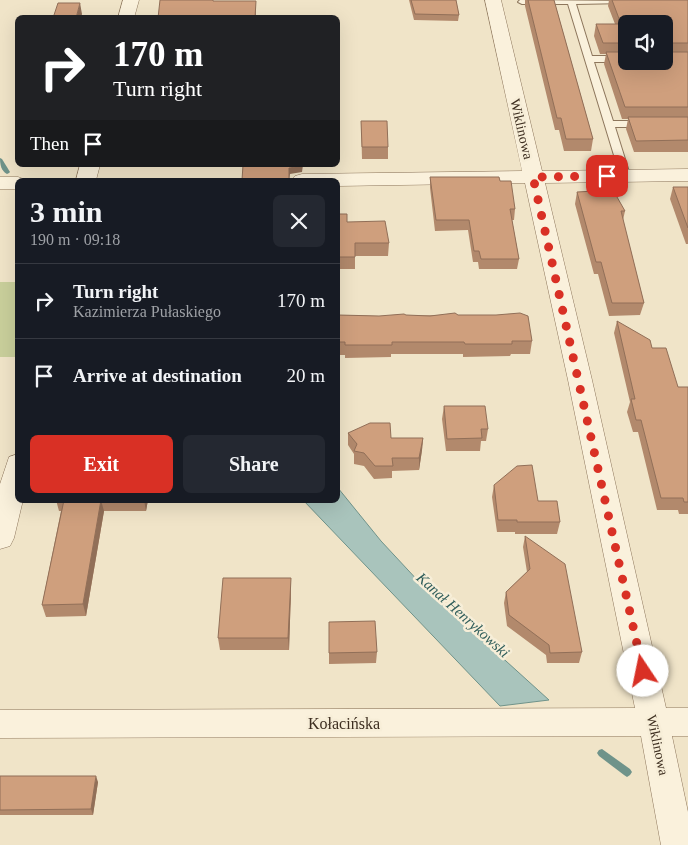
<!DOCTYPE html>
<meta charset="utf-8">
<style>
body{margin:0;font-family:Georgia,serif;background:#242831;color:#f1f3f6;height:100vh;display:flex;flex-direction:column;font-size:19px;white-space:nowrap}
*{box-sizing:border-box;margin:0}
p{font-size:16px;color:#9ea1a6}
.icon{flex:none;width:28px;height:28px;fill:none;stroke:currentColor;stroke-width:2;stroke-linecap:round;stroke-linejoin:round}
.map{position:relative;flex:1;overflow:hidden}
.details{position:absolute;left:15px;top:178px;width:325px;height:325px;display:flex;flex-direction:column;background:#171b24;border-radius:8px;box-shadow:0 5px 20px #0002}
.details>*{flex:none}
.hud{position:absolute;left:15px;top:15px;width:325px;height:152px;border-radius:8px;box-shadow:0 5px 20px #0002;background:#202124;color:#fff;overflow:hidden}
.fabs{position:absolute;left:618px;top:15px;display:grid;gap:10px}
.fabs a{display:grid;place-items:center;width:55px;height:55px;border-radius:8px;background:#171b24;box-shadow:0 5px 20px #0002;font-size:25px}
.pin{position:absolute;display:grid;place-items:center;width:42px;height:42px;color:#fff;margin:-21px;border-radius:10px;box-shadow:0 2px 8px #0006}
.me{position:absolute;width:55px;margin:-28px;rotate:349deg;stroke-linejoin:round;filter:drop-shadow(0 0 4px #0008)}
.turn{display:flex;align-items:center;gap:18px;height:105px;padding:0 15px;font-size:22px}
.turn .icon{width:65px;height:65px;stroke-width:2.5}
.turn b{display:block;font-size:35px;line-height:42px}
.then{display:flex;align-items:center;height:48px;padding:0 15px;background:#0003;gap:10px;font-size:19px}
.round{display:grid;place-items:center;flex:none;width:52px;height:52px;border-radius:8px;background:#242831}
.overview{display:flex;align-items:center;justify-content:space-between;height:85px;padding:0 15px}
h1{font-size:30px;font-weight:700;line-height:38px}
.action{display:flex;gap:10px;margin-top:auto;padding:10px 15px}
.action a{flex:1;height:58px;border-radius:8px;background:#d93025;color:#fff;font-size:20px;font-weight:700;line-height:58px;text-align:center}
.action a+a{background:#242831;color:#f1f3f6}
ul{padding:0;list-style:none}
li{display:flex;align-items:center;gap:15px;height:75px;padding:0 15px;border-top:1px solid #363941}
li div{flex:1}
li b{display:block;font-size:19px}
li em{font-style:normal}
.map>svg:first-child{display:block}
.green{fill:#c9cf9b}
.water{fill:#a9c4bc;stroke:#6f938a}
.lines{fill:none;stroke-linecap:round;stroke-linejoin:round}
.stream{fill:#6f938a;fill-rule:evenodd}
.service-casing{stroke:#8d765c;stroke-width:2}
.minor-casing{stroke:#8d765c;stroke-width:1}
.service{fill:#faf1dc;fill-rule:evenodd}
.minor{fill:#faf1dc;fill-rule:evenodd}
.wall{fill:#b2896c;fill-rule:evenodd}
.shaded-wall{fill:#916f58}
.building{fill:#cf9f7d;stroke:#916f58}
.route{stroke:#d93025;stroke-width:9;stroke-dasharray:0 16.2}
.labels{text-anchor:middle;stroke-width:5;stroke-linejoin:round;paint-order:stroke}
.street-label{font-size:14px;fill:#3d2e20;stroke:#f7eed8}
.water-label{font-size:15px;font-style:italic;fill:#2f5d5a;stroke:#f7eed8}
.near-street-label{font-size:16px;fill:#3d2e20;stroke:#f7eed8}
</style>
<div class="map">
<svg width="688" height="845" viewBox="0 0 688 845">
<rect width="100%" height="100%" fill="#f0e4c8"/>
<rect class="green" x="0" y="282" width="17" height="75"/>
<path class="water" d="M338 488 381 541 421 584 549 700 500 706 303 500H338Z"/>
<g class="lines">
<g class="stream">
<path d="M0 158 2 159 10 172 9 173 7 174C1 171 0 164 0 158Z"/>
<path d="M602 749 630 769 632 772 630 775 627 777 624 775 599 756 597 753 599 750Z"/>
</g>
<defs>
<path id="service" d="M520 0 630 1 626 3 576 4 592 56H626V62H594L613 121H643L648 124 643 127H615L630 175 629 177H621L620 175 568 4H522L518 2Z"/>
<g id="minor">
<path d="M123 0H139L134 18H118Z"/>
<path d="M485 0H501L542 171 688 169V181L545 183 592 380 666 708H688V736H672L688 812V845H661L641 736 0 738V710L635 708 568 380 525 183 338 186V180H292L295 176 302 174 522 171Z"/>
<path d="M80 165H100L96 180H76Z"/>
<path d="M0 177H18L26 180H18V189H0Z"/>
<path d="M18 454V500H23L14 538 10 546 0 549V484L9 457Z"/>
</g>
</defs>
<use href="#service" class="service-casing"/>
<use href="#minor" class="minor-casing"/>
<use href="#service" class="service"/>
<use href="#minor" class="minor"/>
</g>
<g class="wall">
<path d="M409 0H456L459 15 458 21 414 20Z"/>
<path d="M525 0H554L593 139 591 151H564L559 130H555L525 6Z"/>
<path d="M609 0H688V152H634L626 129 628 119H622L604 64 606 54H600L594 36 596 24H615L608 6ZM626 24 664 61H626Z"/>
<path d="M361 121 388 147V159H362Z"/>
<path d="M430 177 500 181 515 209 514 220H512L519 259 517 269H479L478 262H473L468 230 435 231 430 188Z"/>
<path d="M673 187H688V244H686L670 199Z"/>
<path d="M577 192 625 211 623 220 644 303 640 315 609 316 598 274H594L575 204Z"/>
<path d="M338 214 347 222 389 243 388 256H355V269H338Z"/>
<path d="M338 315 379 316 458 315 532 341 530 354H511L510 356 463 357V354H391V357L345 358V355H338Z"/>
<path d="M617 321 652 348 678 387H688V514H679L678 510H657L638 432H633L627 412 630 402 614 333Z"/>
<path d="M444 406 488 429 486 441H481L480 451H446L442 419Z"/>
<path d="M348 433 391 438H423L422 450 419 470 392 471V478L374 479 364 466 354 464V454L348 445Z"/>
<path d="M494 485 560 522 557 534H515V532H497L492 497Z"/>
<path d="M56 500H148L146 511H104L86 616 46 617 42 605 61 511H59Z"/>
<path d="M525 536 582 652 579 663H547L546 655 507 626 504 603 506 592 527 572 523 547Z"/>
<path d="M291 590 289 650H220L218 638Z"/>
<path d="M329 622 377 652 376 663 329 664Z"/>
<path d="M0 776 98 782 93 815H0Z"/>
</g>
<g class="shaded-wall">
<path d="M256 1V18H255Z"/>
<path d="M80 3 82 14 81 18H76Z"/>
<path d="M303 165 302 172 290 174 289 180V168Z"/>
<path d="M423 438 422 450 419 470V458Z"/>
<path d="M101 500 104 511 86 616 83 604Z"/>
<path d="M144 500H148L146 511Z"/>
<path d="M291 578V590L289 650 288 638Z"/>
<path d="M96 776 98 782 93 815 91 809Z"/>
</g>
<g class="building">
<path d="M160 0H213V1H256L255 18H158Z"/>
<path d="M411 0H456L459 15 415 14Z"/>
<path d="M528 0H554L593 139H566L561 118H557Z"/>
<path d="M612 0H688V43H666L664 48V24H626V43H603L596 24H621Z"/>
<path d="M58 3H80L76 18H53Z"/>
<path d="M664 51 666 52H688V107H625L606 52H626V61H664Z"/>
<path d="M628 117H688V140L636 141Z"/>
<path d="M361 121H387L388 147H362Z"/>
<path d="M243 165H302V166L289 168V180H242Z"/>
<path d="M430 177H499L500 181H511L515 209H510L519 259H481L479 251H474L469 220H436Z"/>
<path d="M673 187H688V228Z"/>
<path d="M613 190 625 211H621L644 303H612L601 262H596L577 192Z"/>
<path d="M338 214H347V222L385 221 389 243H355V257H338Z"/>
<path d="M455 313 458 315H496L520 313 528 316 532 341H512V344H465L464 342H392V345H345V342H338V315L379 316 404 314 406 315 430 316Z"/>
<path d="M617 321 650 340 652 348H666L678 387H688V502H684L683 498H661L641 420H636L631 399H635Z"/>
<path d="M444 406H485L488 429H481L482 438 447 439Z"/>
<path d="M370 423H390L391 438H423L419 458H392L393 466H375L364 453 354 451 357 444 348 433Z"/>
<path d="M532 465 538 501H557L560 522H517V520H498L494 485 517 466Z"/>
<path d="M64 500H101L83 604 42 605Z"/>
<path d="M525 536 565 564 582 652 550 653 549 645 509 615 506 592 530 569Z"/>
<path d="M223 578H291L288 638H218Z"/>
<path d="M375 621 377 652 329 653V622Z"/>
<path d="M0 776H96L91 809 0 810Z"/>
</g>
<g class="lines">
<path class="route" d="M607 176 533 177 643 671"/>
</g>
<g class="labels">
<g class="street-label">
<text transform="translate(522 129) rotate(77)" y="5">Wiklinowa</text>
<text transform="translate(658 745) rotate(78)" y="5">Wiklinowa</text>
</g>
<g class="water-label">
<text transform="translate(463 615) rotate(42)" y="5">Kanał Henrykowski</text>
</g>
<g class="near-street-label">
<text x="344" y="729">Kołacińska</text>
</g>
</g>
</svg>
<div class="fabs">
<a><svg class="icon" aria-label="sound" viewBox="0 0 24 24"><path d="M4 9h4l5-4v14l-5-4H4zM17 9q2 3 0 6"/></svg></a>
</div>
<div class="pin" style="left:607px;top:176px;background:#d93025"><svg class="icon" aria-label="arrive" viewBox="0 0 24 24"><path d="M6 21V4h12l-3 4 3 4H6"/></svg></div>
<svg class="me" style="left:643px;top:671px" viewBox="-20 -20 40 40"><circle r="19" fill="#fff"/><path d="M0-13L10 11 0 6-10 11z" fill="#d93025"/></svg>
<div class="hud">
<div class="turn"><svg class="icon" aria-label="right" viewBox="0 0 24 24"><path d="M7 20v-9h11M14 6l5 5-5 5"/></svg><div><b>170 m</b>Turn right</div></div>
<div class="then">Then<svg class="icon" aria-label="arrive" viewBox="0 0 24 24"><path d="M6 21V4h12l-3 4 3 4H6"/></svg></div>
</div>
<section class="details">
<div class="overview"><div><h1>3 min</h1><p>190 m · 09:18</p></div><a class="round"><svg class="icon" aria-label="close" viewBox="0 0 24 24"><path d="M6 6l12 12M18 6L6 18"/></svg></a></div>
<ul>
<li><svg class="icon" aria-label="right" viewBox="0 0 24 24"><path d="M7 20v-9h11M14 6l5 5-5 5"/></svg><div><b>Turn right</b><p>Kazimierza Pułaskiego</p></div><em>170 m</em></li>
<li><svg class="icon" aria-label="arrive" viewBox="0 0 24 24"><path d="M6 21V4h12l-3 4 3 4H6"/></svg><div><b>Arrive at destination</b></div><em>20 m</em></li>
</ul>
<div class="action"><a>Exit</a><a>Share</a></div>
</section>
</div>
